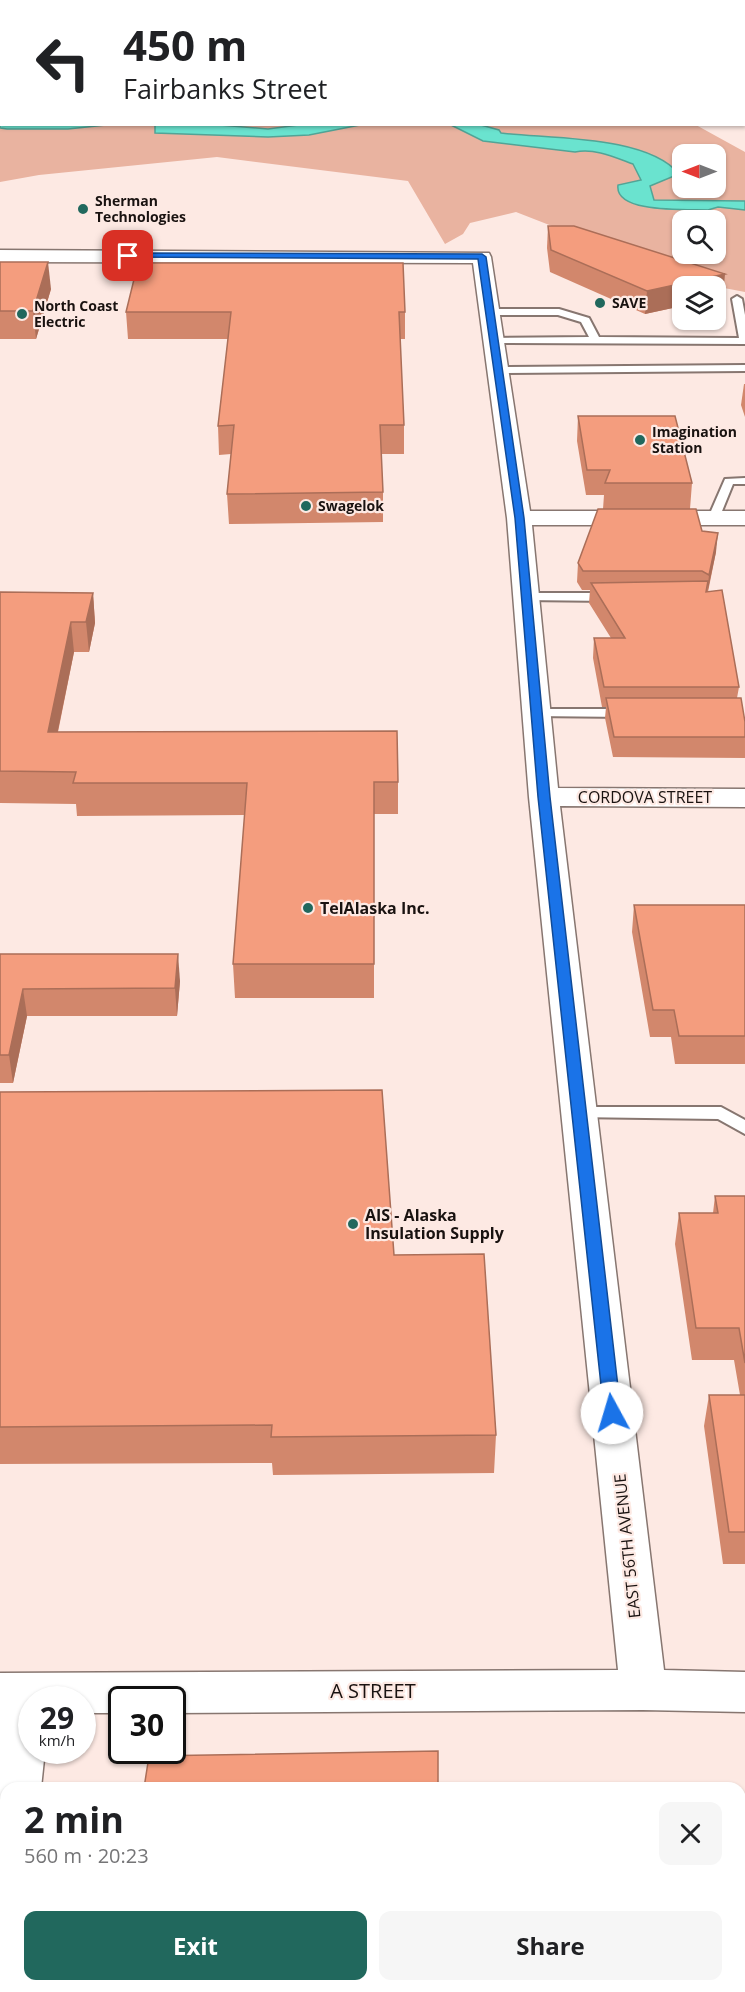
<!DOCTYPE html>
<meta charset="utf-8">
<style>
body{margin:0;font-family:"Open Sans",sans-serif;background:#f6f6f6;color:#202124;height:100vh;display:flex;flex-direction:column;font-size:22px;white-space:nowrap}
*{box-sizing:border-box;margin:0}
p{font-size:20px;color:#757577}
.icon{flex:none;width:33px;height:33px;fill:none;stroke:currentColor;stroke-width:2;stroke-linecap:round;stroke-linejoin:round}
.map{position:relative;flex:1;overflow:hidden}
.drawer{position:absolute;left:0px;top:1782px;width:746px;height:210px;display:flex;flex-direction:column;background:#fff;border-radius:18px 18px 0 0;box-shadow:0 2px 4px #0004}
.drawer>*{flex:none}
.guide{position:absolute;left:0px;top:0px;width:746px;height:126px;box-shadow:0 2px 4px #0004;background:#fff;color:#202124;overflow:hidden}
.needle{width:39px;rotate:270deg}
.buttons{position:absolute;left:672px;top:144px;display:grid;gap:12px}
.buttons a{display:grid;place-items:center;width:54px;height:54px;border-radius:12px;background:#fff;box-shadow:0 2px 4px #0004;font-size:30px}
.speed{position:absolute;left:18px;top:1686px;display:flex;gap:12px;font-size:30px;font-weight:700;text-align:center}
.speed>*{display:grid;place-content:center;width:78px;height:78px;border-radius:50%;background:#fff;box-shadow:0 2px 4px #0004;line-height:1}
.speed small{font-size:15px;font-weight:400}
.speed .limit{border:3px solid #111;border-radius:9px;background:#fff;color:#111}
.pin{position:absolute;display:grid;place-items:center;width:51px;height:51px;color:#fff;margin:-26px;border-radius:12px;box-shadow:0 3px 9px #0006}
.me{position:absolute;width:66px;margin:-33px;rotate:354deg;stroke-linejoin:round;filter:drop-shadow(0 0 4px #0008)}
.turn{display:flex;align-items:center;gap:21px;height:126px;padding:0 24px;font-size:27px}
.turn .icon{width:78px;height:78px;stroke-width:2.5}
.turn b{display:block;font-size:42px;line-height:51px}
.round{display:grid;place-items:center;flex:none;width:63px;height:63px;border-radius:12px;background:#f6f6f6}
.headline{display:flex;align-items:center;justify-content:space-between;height:102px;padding:0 24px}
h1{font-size:36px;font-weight:700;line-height:45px}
.cta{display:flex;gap:12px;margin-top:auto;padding:12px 24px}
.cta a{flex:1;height:69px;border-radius:12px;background:#21685d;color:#fff;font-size:24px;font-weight:700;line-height:69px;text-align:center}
.cta a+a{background:#f6f6f6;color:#202124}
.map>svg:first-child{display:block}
.green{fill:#e9b3a0;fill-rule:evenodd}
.water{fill:#6ae3cf;stroke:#52a496;stroke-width:1.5}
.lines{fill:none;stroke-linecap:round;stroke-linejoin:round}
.service-casing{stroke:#877670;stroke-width:4}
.minor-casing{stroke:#877670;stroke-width:3}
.service{fill:#fff;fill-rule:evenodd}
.minor{fill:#fff;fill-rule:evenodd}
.wall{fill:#d2876c}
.shaded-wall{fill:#ab6e58}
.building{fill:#f49d7e;stroke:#ab6e58;stroke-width:1.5}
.route{fill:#1a73e8;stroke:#114b97;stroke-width:1.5}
.poi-dot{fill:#21685d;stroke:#fde9e3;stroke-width:2}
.labels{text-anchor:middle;stroke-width:4.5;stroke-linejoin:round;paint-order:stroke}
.far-poi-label{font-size:14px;font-weight:bold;fill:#191210;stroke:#fde9e3;text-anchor:start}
.street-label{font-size:16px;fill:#191210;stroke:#fde9e3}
.poi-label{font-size:16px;font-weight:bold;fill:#191210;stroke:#fde9e3;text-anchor:start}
.near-street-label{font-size:20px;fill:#191210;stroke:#fde9e3}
</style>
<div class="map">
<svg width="745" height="1992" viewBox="0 0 745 1992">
<rect width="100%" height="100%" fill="#fde9e3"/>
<path class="green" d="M0 91 2 124 696 125 745 152V292L698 283 516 212 470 223 463 234 445 244 408 181 217 157 39 175 0 182ZM682 154H716V188H682ZM682 220H716V254H682Z"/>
<g class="water">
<path d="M0 120 2 124 106 125 68 129H7L0 128Z"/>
<path d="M155 125 207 124 268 129 306 124 360 125 309 135 268 137 155 133Z"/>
<path d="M451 125H481L499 130 501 133C549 139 647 135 679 174L650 186 654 200 745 201V210L718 207 708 210C689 209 614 214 618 185L641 180 633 164C614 157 595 148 575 152L483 141Z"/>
</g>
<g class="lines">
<defs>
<g id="service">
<rect x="453" y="0" width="8" height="2"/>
<rect x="0" y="2" width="2" height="4"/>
<path d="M0 45H2L0 51Z"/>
<rect x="0" y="84" width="2" height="4"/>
<path d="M737 296 742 299 745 315V344L495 343 491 342V338L589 337 581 322 558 315H491L486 312 491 309H559L589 318 599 337 739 338 732 299Z"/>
<path d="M745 365V371L499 373 494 370 499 367Z"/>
<path d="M745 478V484H733L718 521H710L708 518 725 479Z"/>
<path d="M527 593H610L616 597 610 601 523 600 521 597Z"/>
<path d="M537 709H626L633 713 626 717 532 716 530 713Z"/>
<path d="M579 1107H721L745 1120V1134L718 1119 573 1117 570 1113 573 1109Z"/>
</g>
<g id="minor">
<path d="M704 0H718L719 2H705Z"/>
<rect x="744" y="49" width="1" height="10"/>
<path d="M0 250 489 253 491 257 530 511H745V525H532L558 788 745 789V807L560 806 664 1670 745 1672V1712L643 1710 172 1713V1700H122V1713H82V1700H32V1750H45L41 1788H6V1806L0 1804V1673L618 1670 529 797 507 518 473 263 0 262Z"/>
<path d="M6 1864V1965L0 1968V1867Z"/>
</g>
</defs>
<use href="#service" class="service-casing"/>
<use href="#minor" class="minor-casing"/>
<use href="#service" class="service"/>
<use href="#minor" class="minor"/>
</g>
<g class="wall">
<path d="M548 226 723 297 645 314 550 272 547 248Z"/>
<path d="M0 262 51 289 36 339H0Z"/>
<path d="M126 312H405V339H400L404 425V454H381L383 492V522L229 524 227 494 231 454 219 455 218 426 228 339H128Z"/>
<path d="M744 384H745V417L741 405Z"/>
<path d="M578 416 692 483 690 509 702 531 716 552 708 592 739 687 737 698 745 722V758L613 757 605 718 606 707H602L593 658 594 638H611L589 603 590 590H582L577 582 578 563 603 509 604 495H586L577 441Z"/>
<path d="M0 592 93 593 95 623 89 652H74L58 732 398 782V814H374V998H235L233 964 245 815 77 816 76 804 0 803Z"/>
<path d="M634 905H745V1064H675L671 1037H650L632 932Z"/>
<path d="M0 954 180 981 177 1016H27L13 1083H0Z"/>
<path d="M0 1092 394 1255 496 1435 494 1473 273 1475 272 1463 0 1464Z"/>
<path d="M715 1196H745V1564H723L704 1426 709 1395H740L734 1360H692L675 1244 679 1213H713Z"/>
</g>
<g class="shaded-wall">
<path d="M48 262 51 289 36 339 33 311Z"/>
<path d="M725 274 723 297 716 298V286H682V306L645 314 647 291Z"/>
<path d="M718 533 716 552 707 594 709 575Z"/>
<path d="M93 593 95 623 89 652 86 622Z"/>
<path d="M71 622 74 652 51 764 48 732Z"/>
<path d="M178 954 180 981 177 1016 175 988Z"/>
<path d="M23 989 27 1016 13 1083 9 1055Z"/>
</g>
<g class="building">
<path d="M483 0H683L684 2H483Z"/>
<path d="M548 226H574L725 274 647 291 551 250Z"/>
<path d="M0 262H48L33 311H0Z"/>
<path d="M138 263H403L405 312H399L404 425H380L383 492 227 494 234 425 218 426 231 312H126Z"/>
<path d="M578 416H675L692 483H605L610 470H587Z"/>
<path d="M598 509H696L702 531 718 533 709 575 702 571H583L578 563Z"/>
<path d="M708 581 706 592 722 590 739 687H604L594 638H625L591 583Z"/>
<path d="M0 592 93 593 86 622H71L48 732 397 731 398 782H374V964H233L247 783H73L76 772 0 771Z"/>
<path d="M606 698H741L745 722V737H614Z"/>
<path d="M634 905H745V1036H679L674 1010H653Z"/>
<path d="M0 954H178L175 988 23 989 9 1055H0Z"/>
<path d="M382 1090 394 1255 484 1254 496 1435 271 1437 272 1425 0 1427V1092Z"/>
<path d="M715 1196H745V1363L739 1328H696L679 1213H718Z"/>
<path d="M709 1395H745V1532H729Z"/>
<path d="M438 1751V1788H144L149 1756Z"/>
</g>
<path class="route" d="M128 253 482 254 486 257 524 518 550 797 621 1413 618 1418 612 1420 606 1418 604 1413 538 797 515 518 478 259 125 257 124 256Z"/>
<g class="poi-dot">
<circle cx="83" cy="209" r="6"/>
<circle cx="600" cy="303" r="6"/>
<circle cx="22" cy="314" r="6"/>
<circle cx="640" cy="440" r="6"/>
<circle cx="306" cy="506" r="6"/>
<circle cx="308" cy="908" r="6"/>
<circle cx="353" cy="1224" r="6"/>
</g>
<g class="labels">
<g class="far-poi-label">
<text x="95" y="206">Sherman<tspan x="95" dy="16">Technologies</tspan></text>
<text x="612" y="308">SAVE</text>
<text x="34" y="311">North Coast<tspan x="34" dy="16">Electric</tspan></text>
<text x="652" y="437">Imagination<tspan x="652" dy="16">Station</tspan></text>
<text x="318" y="511">Swagelok</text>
</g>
<g class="street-label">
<text x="645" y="803">CORDOVA STREET</text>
<text transform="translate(627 1546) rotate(-96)" y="6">EAST 56TH AVENUE</text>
</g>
<g class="poi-label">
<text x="320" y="914">TelAlaska Inc.</text>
<text x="365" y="1221">AIS - Alaska<tspan x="365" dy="18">Insulation Supply</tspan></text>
</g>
<g class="near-street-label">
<text x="373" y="1698">A STREET</text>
</g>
</g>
</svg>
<div class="buttons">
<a><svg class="needle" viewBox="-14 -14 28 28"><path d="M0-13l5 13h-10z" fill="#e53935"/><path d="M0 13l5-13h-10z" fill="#757577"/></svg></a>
<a><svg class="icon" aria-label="search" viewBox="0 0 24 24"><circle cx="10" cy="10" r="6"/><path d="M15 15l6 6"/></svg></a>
<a><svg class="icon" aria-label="layers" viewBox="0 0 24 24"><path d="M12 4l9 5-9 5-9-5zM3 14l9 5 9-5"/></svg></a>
</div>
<div class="speed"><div>29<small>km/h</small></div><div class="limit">30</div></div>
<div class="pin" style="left:128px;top:256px;background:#d93025"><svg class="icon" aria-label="arrive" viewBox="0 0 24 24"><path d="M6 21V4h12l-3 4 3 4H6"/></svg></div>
<svg class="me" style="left:612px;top:1413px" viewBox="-20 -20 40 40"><circle r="19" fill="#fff"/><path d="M0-13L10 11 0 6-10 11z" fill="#1a73e8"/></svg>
<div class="guide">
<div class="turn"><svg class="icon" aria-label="left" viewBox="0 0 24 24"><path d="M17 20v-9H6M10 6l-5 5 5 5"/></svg><div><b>450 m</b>Fairbanks Street</div></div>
</div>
<section class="drawer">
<div class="headline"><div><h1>2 min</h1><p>560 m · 20:23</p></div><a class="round"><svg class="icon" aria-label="close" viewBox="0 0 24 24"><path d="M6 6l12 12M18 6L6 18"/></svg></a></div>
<div class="cta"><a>Exit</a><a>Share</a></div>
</section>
</div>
